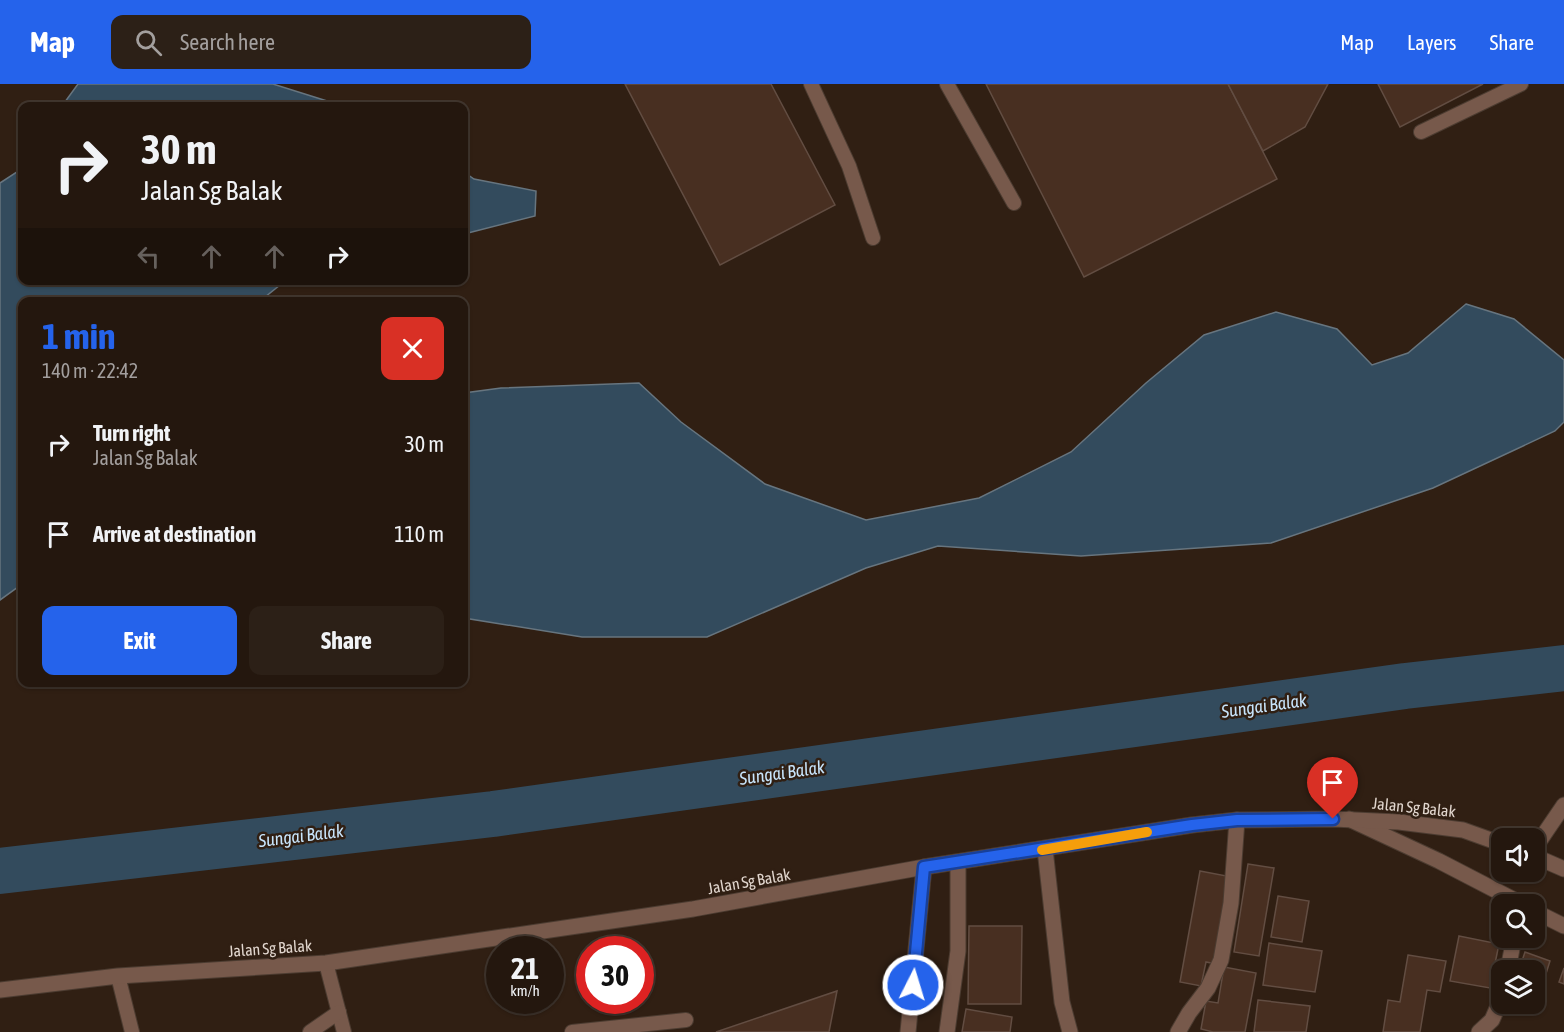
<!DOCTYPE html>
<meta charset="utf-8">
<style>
body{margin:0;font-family:"Asap Condensed",sans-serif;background:#2c2017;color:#f1f3f6;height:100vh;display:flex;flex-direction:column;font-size:22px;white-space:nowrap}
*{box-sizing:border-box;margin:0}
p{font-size:20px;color:#a39f9e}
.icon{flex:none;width:33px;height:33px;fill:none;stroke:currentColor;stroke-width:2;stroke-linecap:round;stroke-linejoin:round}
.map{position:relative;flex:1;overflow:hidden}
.sheet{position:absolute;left:18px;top:213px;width:450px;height:390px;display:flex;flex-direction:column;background:#24170e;border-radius:12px;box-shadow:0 2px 4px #0004,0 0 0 2px #41362e}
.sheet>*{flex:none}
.top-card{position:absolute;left:18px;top:18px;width:450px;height:183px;border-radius:12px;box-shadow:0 2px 4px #0004,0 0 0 2px #41362e;background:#24170e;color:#f1f3f6;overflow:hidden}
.tools{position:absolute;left:1491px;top:744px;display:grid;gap:12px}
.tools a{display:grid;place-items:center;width:54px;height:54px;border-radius:12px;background:#24170e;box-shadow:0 2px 4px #0004,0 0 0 2px #41362e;font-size:30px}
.speed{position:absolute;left:486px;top:852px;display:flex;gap:12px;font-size:30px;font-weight:700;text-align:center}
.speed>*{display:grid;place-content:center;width:78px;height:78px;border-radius:50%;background:#24170e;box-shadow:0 2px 4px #0004,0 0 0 2px #41362e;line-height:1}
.speed small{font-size:15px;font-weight:400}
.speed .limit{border:9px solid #d22;background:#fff;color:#111}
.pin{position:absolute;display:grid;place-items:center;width:51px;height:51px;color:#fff;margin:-62px -26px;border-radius:50% 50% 50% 0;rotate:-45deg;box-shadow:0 0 6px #0007}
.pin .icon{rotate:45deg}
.me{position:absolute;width:66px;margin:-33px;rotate:5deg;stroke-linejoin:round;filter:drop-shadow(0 0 4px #0008)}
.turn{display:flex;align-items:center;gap:21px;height:126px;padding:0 24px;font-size:27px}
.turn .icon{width:78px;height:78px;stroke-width:2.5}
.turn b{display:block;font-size:42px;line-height:51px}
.lanes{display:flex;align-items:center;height:57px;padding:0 24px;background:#0003;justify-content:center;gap:30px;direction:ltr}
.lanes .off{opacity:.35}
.round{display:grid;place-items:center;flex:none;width:63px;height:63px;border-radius:12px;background:#2c2017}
.summary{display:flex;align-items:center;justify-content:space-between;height:102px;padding:0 24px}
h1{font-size:36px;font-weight:700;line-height:45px;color:#2563eb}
.action{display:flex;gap:12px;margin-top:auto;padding:12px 24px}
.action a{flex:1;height:69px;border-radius:12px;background:#2563eb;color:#fff;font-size:24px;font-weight:700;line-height:69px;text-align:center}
.action a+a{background:#2c2017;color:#f1f3f6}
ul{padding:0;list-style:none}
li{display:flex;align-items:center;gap:18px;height:90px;padding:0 24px}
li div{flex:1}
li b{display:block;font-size:22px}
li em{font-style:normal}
header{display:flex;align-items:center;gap:36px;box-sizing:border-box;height:84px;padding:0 30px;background:#2563eb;color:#fff}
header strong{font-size:28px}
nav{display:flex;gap:33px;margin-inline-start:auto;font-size:21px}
.search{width:420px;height:54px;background:#2c2017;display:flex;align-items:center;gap:15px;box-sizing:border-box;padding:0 21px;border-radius:12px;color:#a39f9e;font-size:22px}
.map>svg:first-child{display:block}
.water{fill:#334b5d;stroke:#67757f;stroke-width:1.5}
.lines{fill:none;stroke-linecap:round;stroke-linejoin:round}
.river{stroke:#334b5d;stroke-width:46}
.building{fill:#482f21;stroke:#624d42;stroke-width:1.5}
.service-casing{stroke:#4c3c31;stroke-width:16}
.minor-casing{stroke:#4c3c31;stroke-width:17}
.tertiary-casing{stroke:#4c3c31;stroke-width:17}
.service{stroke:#77594b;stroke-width:14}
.minor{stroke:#77594b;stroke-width:15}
.tertiary{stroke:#77594b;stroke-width:15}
.route-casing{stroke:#184099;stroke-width:15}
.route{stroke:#2563eb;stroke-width:10}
.slow{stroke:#f59e0b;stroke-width:10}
.labels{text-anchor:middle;stroke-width:5;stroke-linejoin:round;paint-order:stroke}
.street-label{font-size:16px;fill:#e1d6ce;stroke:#301f13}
.water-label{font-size:18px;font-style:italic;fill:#c8e5fc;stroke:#301f13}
</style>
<header>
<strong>Map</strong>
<div class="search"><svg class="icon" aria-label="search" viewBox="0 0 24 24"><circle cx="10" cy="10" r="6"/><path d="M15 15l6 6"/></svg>Search here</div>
<nav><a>Map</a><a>Layers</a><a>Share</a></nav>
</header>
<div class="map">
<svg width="1564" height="948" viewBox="0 0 1564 948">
<rect width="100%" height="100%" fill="#301f13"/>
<g class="water">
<path d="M78 0H273L343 22H62Z"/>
<path d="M22 81V196L285 197 260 217 22 218V500L0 516V99L17 88Z"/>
<path d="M464 88 474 95 536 107 535 132 464 150Z"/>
<path d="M1466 220 1514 235 1564 276V338L1555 347 1433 404 1271 459 1081 472 938 462 866 484 707 553H582L464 534V309L501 304 639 299 681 338 765 400 866 436 979 414 1071 368 1146 299 1204 251 1276 228 1337 245 1372 281 1408 269Z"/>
</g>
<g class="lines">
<path class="river" d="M0 787 493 730 1405 602 1564 584"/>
</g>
<g class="building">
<path d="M625 0H771L835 121 720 181Z"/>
<path d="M986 0H1228L1277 95 1084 193Z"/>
<path d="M1228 0H1328L1305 43 1263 67Z"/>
<path d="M1378 0H1483L1400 43Z"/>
<path d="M1248 780 1274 784 1259 872 1234 868Z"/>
<path d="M1200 787 1232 793 1216 880 1206 878 1201 902 1180 898Z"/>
<path d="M1278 812 1309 817 1302 858 1271 853Z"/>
<path d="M969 842H1022L1021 920H968Z"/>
<path d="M1459 852 1499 860 1490 904 1450 897Z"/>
<path d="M1269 859 1322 867 1315 908 1263 901Z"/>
<path d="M1525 868 1550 877 1538 915 1534 914V886H1519Z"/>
<path d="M1408 871 1446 877 1440 908 1427 906 1420 948H1383L1388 916 1400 918Z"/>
<path d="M1224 883 1256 889 1245 948H1213L1201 945 1206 917 1218 919Z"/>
<path d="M1564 884V900L1559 898Z"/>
<path d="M837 907 829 948H716Z"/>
<path d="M1258 916 1310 922 1306 948H1254Z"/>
<path d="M966 925 1012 933 1010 948H962Z"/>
</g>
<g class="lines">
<defs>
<g id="service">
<path d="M811 0 849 82 873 154"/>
<path d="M947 0 1014 119"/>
<path d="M1421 48 1521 0"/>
<path d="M326 879 344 948"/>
<path d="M118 892 132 948"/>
<path d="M310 948 339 928"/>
<path d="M572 948 686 936"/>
</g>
<g id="minor">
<path d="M1349 735 1439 777 1522 820"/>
<path d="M1045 765 1062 918 1070 948"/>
<path d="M1534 765 1564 721"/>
<path d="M1534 827 1564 842"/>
<path d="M1508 886 1514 854"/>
<path d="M908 948 924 783"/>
<path d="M947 948 958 867V779"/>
<path d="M1178 948 1189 929 1208 904 1221 876 1231 819 1237 736"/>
<path d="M1479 948 1492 936 1502 913"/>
</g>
<g id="tertiary">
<path d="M1534 772 1564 785"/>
<path d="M0 906 118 892 326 879 693 825 924 783 1192 741 1237 736 1333 735 1399 738 1463 746 1502 760"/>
</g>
</defs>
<use href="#service" class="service-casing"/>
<use href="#minor" class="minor-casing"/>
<use href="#tertiary" class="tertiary-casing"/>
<use href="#service" class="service"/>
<use href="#minor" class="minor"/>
<use href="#tertiary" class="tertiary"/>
</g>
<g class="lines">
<defs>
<path id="route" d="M913 901 924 783 1192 741 1237 736 1333 735"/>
</defs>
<use href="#route" class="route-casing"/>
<use href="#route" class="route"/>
<path class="slow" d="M1042 766 1147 748"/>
</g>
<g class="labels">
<g class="street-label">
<text transform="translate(1414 723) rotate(6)" y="6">Jalan Sg Balak</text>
<text transform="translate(749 797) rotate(-10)" y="6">Jalan Sg Balak</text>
<text transform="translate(270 864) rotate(-4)" y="6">Jalan Sg Balak</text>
</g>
<g class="water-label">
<text transform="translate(1264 622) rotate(-8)" y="6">Sungai Balak</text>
<text transform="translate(782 689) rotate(-8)" y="6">Sungai Balak</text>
<text transform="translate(301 752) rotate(-7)" y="6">Sungai Balak</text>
</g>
</g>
</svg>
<div class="tools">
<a><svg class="icon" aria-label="sound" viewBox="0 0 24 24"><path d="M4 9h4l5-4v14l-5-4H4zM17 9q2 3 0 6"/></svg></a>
<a><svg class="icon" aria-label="search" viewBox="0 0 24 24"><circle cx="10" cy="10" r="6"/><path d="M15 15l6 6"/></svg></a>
<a><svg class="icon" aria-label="layers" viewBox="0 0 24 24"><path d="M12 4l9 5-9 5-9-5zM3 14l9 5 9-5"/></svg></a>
</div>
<div class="speed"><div>21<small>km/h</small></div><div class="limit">30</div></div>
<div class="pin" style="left:1333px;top:735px;background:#d93025"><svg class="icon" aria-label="arrive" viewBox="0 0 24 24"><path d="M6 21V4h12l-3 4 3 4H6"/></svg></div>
<svg class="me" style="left:913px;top:901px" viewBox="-20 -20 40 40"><circle r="17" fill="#2563eb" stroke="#fff" stroke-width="3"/><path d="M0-11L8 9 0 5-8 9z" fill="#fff"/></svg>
<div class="top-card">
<div class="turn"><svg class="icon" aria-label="right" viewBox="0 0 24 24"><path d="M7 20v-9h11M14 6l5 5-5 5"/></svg><div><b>30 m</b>Jalan Sg Balak</div></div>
<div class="lanes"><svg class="icon off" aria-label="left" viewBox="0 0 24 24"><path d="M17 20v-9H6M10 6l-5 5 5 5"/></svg><svg class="icon off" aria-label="ahead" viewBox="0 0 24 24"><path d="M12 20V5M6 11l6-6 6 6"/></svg><svg class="icon off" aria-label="ahead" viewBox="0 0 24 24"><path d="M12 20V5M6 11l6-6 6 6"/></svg><svg class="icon" aria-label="right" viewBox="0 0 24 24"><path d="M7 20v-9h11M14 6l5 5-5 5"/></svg></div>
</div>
<section class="sheet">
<div class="summary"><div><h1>1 min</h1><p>140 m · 22:42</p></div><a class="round" style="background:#d93025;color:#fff"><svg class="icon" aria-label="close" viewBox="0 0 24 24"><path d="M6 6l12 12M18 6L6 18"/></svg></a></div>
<ul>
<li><svg class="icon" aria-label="right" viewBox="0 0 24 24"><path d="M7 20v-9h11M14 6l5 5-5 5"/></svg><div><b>Turn right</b><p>Jalan Sg Balak</p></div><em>30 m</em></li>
<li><svg class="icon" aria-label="arrive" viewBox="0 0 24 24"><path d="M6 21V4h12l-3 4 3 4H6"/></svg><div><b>Arrive at destination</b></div><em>110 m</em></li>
</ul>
<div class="action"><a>Exit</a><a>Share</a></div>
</section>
</div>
